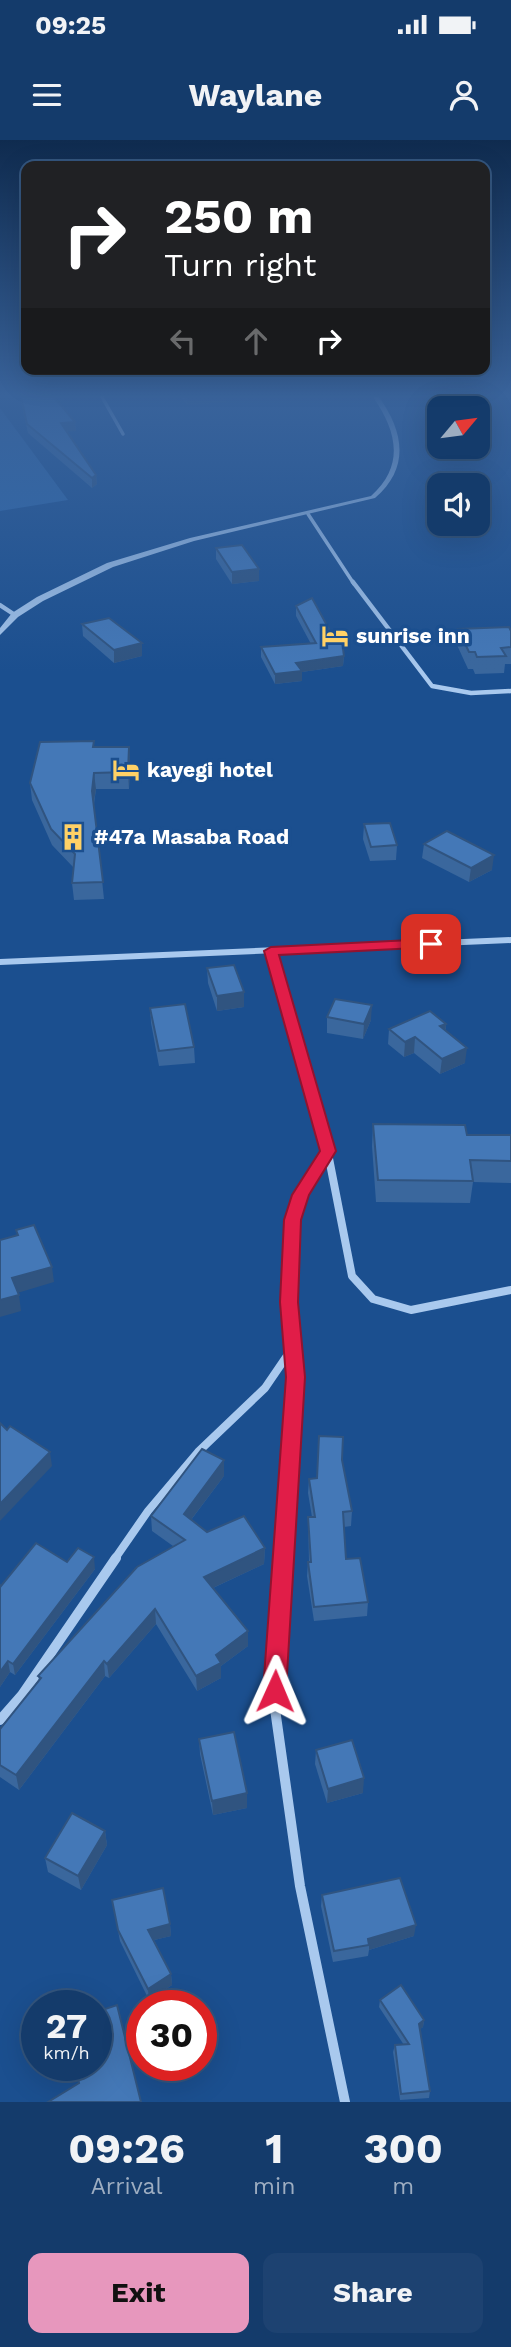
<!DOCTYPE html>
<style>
body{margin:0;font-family:"Work Sans",sans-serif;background:#1d4271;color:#f1f3f6;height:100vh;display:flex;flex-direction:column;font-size:26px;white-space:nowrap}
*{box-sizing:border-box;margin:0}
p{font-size:23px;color:#9dadc1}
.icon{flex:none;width:38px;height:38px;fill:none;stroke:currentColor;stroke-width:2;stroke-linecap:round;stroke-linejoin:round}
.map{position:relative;height:1962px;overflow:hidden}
.details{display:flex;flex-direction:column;background:#143b6b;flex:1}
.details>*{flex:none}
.banner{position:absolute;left:21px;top:21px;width:469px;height:214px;border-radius:14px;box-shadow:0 7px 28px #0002,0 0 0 2px #33557e;background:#202124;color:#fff;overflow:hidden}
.needle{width:46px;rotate:61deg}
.controls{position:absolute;left:427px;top:256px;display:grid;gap:14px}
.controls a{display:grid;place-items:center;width:63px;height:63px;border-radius:14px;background:#143b6b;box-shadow:0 7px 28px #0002,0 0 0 2px #33557e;font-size:35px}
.speed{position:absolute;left:21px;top:1850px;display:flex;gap:14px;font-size:35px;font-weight:700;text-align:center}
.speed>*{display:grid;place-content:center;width:91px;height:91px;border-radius:50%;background:#143b6b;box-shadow:0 7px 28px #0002,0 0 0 2px #33557e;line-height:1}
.speed small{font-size:18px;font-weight:400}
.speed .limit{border:10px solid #d22;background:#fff;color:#111}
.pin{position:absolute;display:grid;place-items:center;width:60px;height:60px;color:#fff;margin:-30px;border-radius:14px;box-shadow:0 4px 10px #0006}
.me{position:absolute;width:77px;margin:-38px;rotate:1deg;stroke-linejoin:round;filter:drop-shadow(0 0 5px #0008)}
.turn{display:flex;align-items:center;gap:24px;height:147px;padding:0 28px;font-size:32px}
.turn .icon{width:91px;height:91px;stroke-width:2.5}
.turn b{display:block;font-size:49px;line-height:60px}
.lanes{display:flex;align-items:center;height:66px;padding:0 28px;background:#0003;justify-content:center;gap:35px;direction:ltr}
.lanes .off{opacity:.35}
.eta{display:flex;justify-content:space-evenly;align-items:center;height:119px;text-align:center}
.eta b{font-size:42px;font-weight:700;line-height:49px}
.action{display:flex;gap:14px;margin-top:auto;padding:14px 28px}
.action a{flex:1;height:80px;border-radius:14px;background:#e797bd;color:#111;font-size:28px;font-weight:700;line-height:80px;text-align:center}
.action a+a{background:#1d4271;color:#f1f3f6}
.status{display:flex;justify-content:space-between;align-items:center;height:49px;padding:0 35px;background:#143b6b;direction:ltr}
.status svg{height:19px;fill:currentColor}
header{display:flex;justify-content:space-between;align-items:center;height:91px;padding:0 28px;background:#143b6b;font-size:32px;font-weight:700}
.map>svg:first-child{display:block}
.green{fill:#2e69ad}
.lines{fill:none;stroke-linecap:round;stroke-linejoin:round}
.minor-far4{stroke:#a9c9ee;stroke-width:3.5}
.minor-far3{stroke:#a9c9ee;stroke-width:4.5}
.minor-far2{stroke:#a9c9ee;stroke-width:6}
.minor-far1{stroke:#a9c9ee;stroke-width:8}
.minor{stroke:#a9c9ee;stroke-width:10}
.tertiary{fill:#a9c9ee;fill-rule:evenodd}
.wall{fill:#3a679d}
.shaded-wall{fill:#305480}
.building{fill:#4478b7;stroke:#305480;stroke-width:2}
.route{fill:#e11d48;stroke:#92132f;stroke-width:2}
.labels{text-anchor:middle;stroke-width:7;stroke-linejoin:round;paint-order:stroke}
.far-poi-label{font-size:21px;font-weight:bold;fill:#fff;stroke:#1b4f8f;text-anchor:start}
</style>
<div class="status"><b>09:25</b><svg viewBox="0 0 49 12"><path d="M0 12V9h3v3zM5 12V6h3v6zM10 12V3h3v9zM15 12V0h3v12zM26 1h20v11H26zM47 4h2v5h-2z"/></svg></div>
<header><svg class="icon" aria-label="menu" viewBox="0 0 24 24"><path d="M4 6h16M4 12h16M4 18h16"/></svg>Waylane<svg class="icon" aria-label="person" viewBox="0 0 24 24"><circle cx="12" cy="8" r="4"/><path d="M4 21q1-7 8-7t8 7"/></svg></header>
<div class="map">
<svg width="511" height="1962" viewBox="0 0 511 1962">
<rect width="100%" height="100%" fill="#1b4f8f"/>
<path class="green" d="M0 268 68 360 0 371Z"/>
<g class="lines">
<g class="minor-far4">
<path d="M102 257 123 294"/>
<path d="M308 374 354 444"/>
</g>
<g class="minor-far3">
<path d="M353 442 432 546 471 553 511 551"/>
<path d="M0 465 15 475"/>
</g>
<path class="minor-far2" d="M271 811 326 1005"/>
<g class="minor-far1">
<path d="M326 1003 352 1136 373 1159 411 1170 511 1150"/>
<path d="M114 1420 148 1371 198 1312 265 1248 293 1207"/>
<path d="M285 1420 296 1237 289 1162 292 1080 301 1055 328 1011"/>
</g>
<g class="minor">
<path d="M285 1418 274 1533 275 1569 300 1746 345 1962"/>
<path d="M0 1580 22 1555 116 1418"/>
</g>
<g class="tertiary">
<path d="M373 257H379C404 292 410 328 375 358L194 401 113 427 43 461 18 477 0 495V488L12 473 37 457 107 423 190 398 371 356C405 326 397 291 373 257Z"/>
<path d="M511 797V803L0 825V819Z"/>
</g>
</g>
<g class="wall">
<path d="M20 257H54L75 282 76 291H67L96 335 97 344 92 348 28 293Z"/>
<path d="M181 257H226V262L187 265Z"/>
<path d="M216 408 259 441 232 444 216 419Z"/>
<path d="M296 466 344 516 343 526 302 532V541L275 544 261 517V507L311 504 296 476Z"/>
<path d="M82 484 142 516 114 523 83 496Z"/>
<path d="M458 489 511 491V524H505L504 533 475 534 473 529H468L457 505Z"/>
<path d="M94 601V607H129L130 623 129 649H96L94 664 104 759 74 760 72 743 74 728 52 705 32 660 30 643Z"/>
<path d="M364 684 397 705 396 720 370 721 363 699Z"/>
<path d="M424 704 492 730 469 742 422 718Z"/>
<path d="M207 828 244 867 217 871 208 843Z"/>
<path d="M150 868 194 907 195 923 159 926 151 883Z"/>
<path d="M327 877 371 880 363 899 327 893Z"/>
<path d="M446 884V891L465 923 440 934 414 913 404 917 388 904 389 889Z"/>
<path d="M373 984 467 995H511V1043L473 1042 470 1063 376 1062 372 1006Z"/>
<path d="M342 1320 352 1371 351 1386 344 1387 346 1419 368 1462 367 1476 314 1481 307 1436 308 1422H309L308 1377H312L308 1353 309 1339 317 1338Z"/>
<path d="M224 1336 191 1380 207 1392 265 1408 264 1424 213 1448 248 1506 221 1526V1538L197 1551 156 1484 109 1538 105 1536 19 1650 0 1637V1589L39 1540 38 1536 173 1406 152 1391 151 1376Z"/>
<path d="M67 1422 95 1429 15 1535 10 1532 0 1547 1 1446Z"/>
<path d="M199 1599 247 1668 213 1675 200 1614Z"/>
<path d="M316 1610 363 1653 327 1663 315 1624Z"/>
<path d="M105 1691 107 1705 81 1750 48 1732 45 1718Z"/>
<path d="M322 1755 414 1796 369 1810 368 1816 333 1822 321 1766Z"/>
<path d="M112 1760 170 1784 171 1796 154 1800 171 1834 172 1845 149 1860 120 1801Z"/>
<path d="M380 1860 424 1880 423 1887 420 1889 430 1951 429 1958 400 1960 393 1912 395 1905H404L379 1867Z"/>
</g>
<g class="shaded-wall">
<path d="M187 257H226V262L187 265Z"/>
<path d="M75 282 76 291 62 292 61 283Z"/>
<path d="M96 335 97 344 92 348V338Z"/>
<path d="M259 429V441L232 444V432Z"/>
<path d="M142 503V516L114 523V510Z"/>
<path d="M344 516 343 526 302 532V541L275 544V534L296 523Z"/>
<path d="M129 607 130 623 129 649 128 632Z"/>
<path d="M94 633 96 649 93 667 92 651Z"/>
<path d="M494 715 492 730 469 742 471 728Z"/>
<path d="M244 852V867L217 871V856Z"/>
<path d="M372 865 371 880 363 899 364 884Z"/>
<path d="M446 884 445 899 440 886Z"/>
<path d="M415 897 414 913 404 917 405 902Z"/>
<path d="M467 908 465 923 440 934 442 919Z"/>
<path d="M52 1127 54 1142 14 1154 12 1138Z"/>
<path d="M19 1155 21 1171 0 1177V1160Z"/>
<path d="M50 1312 52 1326 0 1381V1364Z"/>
<path d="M224 1320V1336L184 1389V1374Z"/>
<path d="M265 1408 264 1424 204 1452V1437Z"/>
<path d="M94 1417 95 1429 15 1535 13 1524Z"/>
<path d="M155 1469 156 1484 109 1538 107 1524Z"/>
<path d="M248 1491V1506L221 1526V1538L197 1551 196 1536 216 1515Z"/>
<path d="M8 1521 10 1532 0 1547V1532Z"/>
<path d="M104 1521 105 1536 19 1650 16 1635Z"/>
<path d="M364 1638 363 1653 327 1663 328 1649Z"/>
<path d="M247 1653V1668L213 1675 212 1661Z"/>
<path d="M105 1691 107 1705 81 1750 78 1736Z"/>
<path d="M170 1784 171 1796 150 1801 148 1790Z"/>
<path d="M416 1785 414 1796 369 1810V1805L368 1799Z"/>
<path d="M171 1834 172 1845 149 1860 148 1849Z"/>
<path d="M424 1880 423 1887 418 1891 419 1884Z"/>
</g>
<g class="building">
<path d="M21 257H54L75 282 61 283 96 335 92 338 27 284Z"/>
<path d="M242 405 259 429 232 432 216 408Z"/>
<path d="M312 458 336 502 342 501 344 516 296 523 302 531 275 534 261 507 316 503 296 466Z"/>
<path d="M109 478 142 503 114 510 82 484Z"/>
<path d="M509 487 511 491V507L501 508 506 516 477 517 475 512H469L458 489Z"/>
<path d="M94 601 93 607H129L128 632 94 633 92 651 103 742 72 743 75 714 51 689 30 643 40 602Z"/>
<path d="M390 683 397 705 371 707 364 684Z"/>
<path d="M447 691 494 715 471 728 424 704Z"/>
<path d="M234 825 244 852 217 856 207 828Z"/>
<path d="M335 859 372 865 364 884 327 877Z"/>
<path d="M185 864 194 907 159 911 150 868Z"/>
<path d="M430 871 446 884 440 886 467 908 442 919 415 897 405 902 389 889Z"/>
<path d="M373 984 465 985 467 995H511V1021L470 1020 473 1041 378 1040Z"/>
<path d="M34 1085 52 1127 12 1138 19 1155 0 1160V1100L18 1095 16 1090Z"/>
<path d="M0 1283 7 1290 10 1286 50 1312 0 1364Z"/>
<path d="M319 1296 343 1297 342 1320 352 1371 343 1372 346 1419 360 1418 368 1462 314 1467 308 1422H311L308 1377H315L309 1339 317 1338Z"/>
<path d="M202 1309 224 1320 184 1374 207 1392 244 1376 265 1408 204 1437 248 1491 216 1515 221 1523 196 1536 155 1469 107 1524 104 1521 16 1635 0 1625V1589L41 1538 38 1536 137 1427 185 1400 151 1376Z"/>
<path d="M36 1403 67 1422 78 1408 94 1417 13 1524 8 1521 0 1532V1445L1 1446Z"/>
<path d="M234 1592 247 1653 212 1661 199 1599Z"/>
<path d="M352 1600 364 1638 328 1649 316 1610Z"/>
<path d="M72 1673 105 1691 78 1736 45 1718Z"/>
<path d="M400 1738 416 1785 368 1799 369 1805 334 1811 322 1755Z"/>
<path d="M163 1748 170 1784 148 1790 171 1834 148 1849 118 1790 112 1760Z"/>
<path d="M401 1845 424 1880 419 1884 430 1951 401 1954 395 1905 409 1904 380 1860Z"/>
<path d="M117 1865 141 1962H48L79 1943 75 1925H96V1872Z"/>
</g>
<linearGradient id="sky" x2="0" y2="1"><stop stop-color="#0f2b4f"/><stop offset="0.48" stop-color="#39639b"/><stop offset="1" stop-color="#39639b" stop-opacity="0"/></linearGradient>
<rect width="511" height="532" fill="url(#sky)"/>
<path class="route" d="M431 799 436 801V807L279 815 336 1011 309 1055 301 1080 298 1162 305 1237 286 1551 283 1559 275 1562 267 1559 263 1551 286 1237 280 1162 284 1080 292 1055 320 1011 264 811 271 807Z"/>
<defs>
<symbol id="hotel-bare" viewBox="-9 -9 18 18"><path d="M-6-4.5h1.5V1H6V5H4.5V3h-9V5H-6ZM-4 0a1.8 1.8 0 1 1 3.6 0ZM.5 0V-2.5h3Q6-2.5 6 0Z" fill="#ffd166" stroke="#1b4f8f" stroke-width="2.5" paint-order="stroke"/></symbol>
<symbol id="building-bare" viewBox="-9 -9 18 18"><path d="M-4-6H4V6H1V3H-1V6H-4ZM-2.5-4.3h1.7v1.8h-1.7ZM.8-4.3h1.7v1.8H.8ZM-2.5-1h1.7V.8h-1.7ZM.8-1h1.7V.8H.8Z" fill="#ffd166" stroke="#1b4f8f" stroke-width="2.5" paint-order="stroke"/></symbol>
</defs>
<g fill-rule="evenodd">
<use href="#hotel-bare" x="316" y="477" width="38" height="38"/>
<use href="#hotel-bare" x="107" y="611" width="38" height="38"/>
<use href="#building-bare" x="54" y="678" width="38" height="38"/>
</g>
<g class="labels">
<g class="far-poi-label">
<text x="356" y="503">sunrise inn</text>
<text x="147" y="637">kayegi hotel</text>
<text x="94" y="704">#47a Masaba Road</text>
</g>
</g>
</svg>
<div class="controls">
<a><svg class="needle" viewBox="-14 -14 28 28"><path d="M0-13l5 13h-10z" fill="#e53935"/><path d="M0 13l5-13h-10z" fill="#9dadc1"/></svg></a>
<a><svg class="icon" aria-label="sound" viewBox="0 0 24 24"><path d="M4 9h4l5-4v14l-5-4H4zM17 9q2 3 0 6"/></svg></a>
</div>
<div class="speed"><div>27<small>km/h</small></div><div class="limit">30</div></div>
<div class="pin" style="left:431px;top:804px;background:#d93025"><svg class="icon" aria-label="arrive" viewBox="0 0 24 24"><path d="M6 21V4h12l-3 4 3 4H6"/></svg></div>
<svg class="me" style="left:275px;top:1551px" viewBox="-20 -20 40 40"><path d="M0-17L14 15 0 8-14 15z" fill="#e11d48" stroke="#fff" stroke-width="4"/></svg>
<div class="banner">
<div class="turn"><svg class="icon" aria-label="right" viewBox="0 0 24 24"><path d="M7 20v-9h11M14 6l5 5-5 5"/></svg><div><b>250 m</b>Turn right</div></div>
<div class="lanes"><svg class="icon off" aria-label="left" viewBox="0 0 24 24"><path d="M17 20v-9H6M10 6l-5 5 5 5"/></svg><svg class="icon off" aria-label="ahead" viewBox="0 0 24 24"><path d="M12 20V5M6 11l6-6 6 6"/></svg><svg class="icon" aria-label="right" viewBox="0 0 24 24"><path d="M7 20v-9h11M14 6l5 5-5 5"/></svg></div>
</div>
</div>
<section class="details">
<div class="eta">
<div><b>09:26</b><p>Arrival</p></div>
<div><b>1</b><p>min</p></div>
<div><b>300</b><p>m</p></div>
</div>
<div class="action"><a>Exit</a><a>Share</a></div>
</section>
